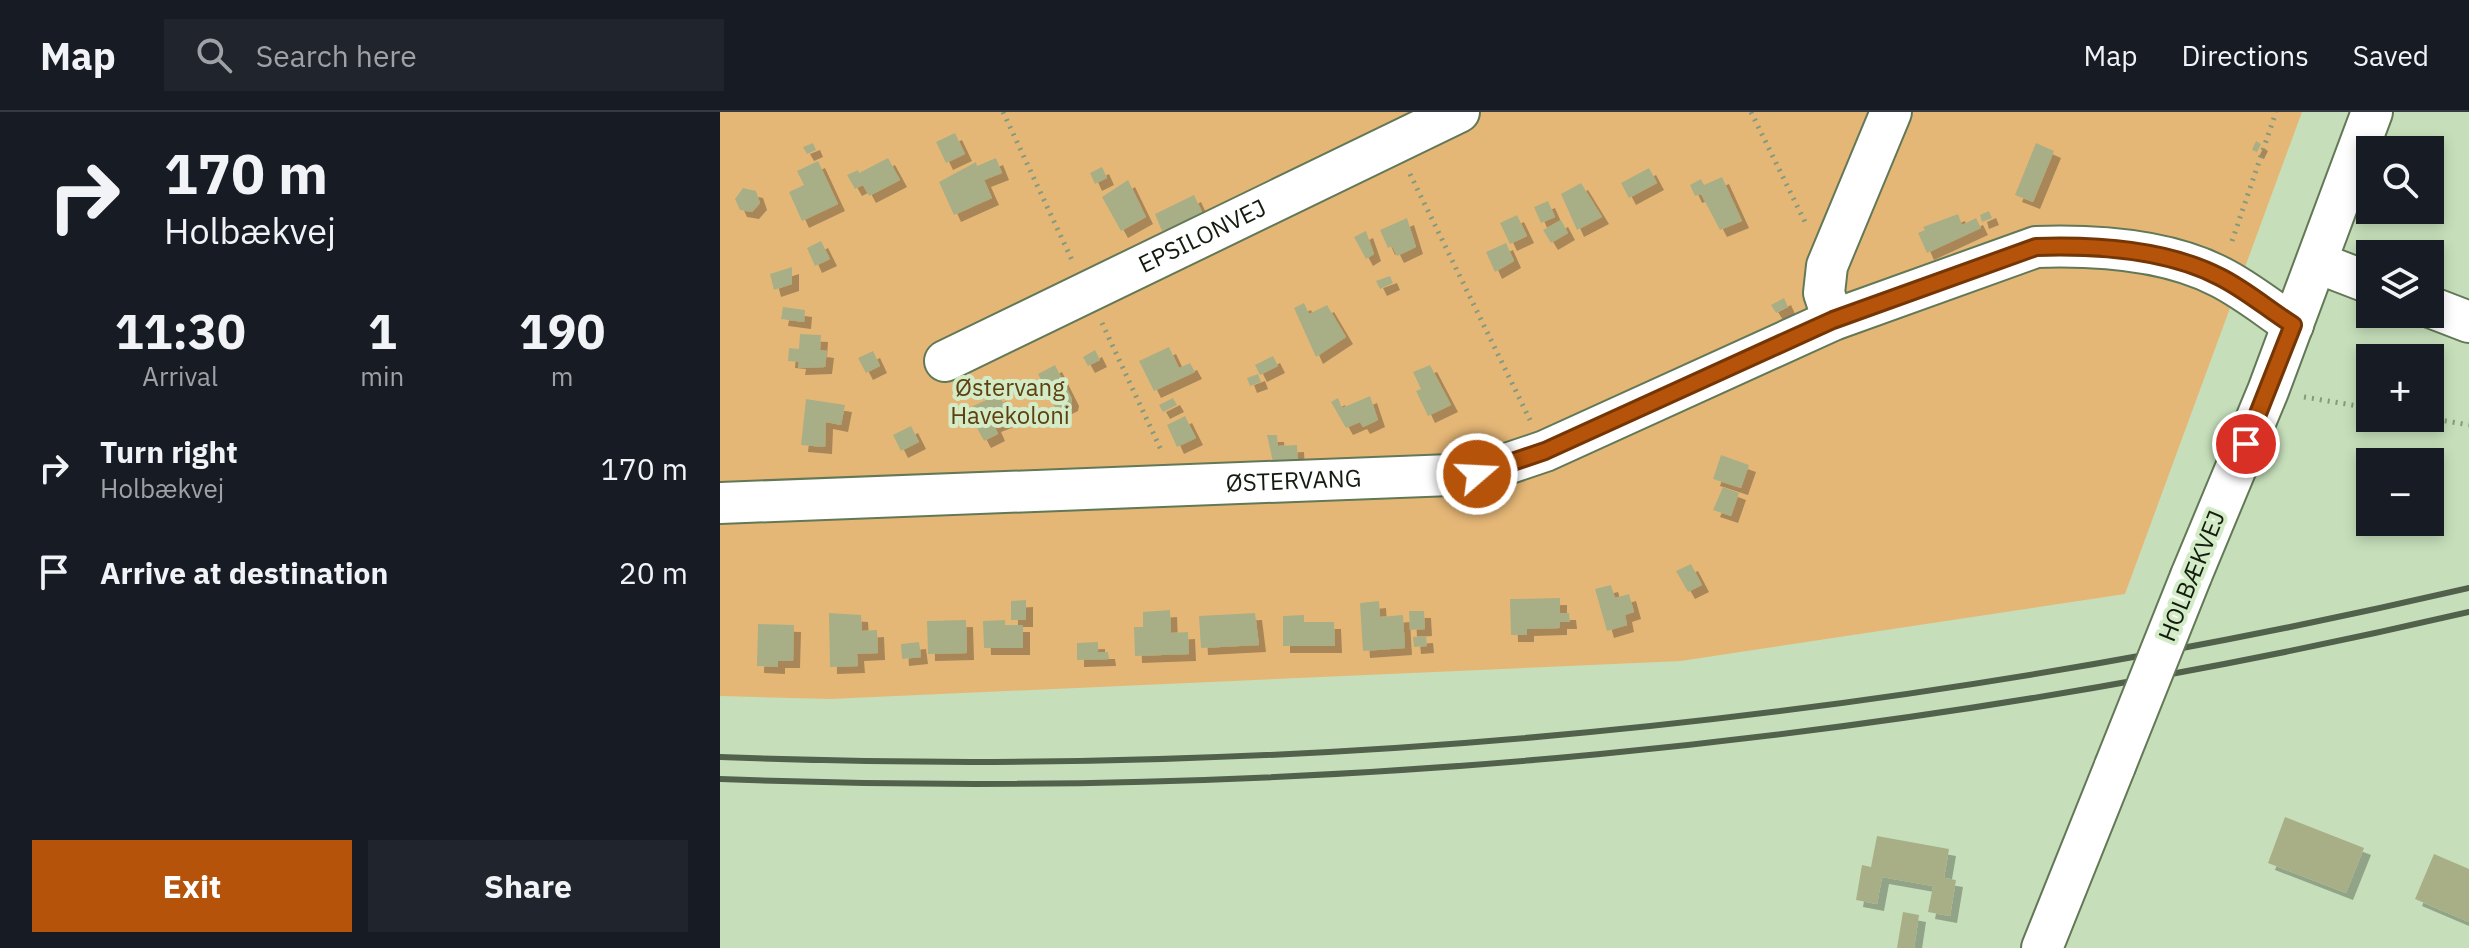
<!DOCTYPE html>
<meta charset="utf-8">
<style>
body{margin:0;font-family:"IBM Plex Sans",sans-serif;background:#20242c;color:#f1f3f6;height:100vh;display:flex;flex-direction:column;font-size:30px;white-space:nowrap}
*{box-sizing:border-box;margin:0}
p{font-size:26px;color:#9ea1a6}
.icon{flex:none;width:44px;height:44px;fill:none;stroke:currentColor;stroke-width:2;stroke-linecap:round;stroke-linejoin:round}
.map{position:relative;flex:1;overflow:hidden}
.details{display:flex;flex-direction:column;background:#171b24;width:720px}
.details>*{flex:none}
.guide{background:#171b24;color:#f1f3f6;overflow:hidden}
.tools{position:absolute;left:1636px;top:24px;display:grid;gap:16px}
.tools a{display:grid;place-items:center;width:88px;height:88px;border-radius:0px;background:#171b24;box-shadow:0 4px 12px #0003;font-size:40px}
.pin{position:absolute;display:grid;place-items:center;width:68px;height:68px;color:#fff;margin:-34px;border:4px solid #fff;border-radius:50%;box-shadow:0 2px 8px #0007}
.me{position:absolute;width:88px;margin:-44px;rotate:71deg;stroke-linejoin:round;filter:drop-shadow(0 0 6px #0008)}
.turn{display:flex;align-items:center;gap:28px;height:168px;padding:0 32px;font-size:36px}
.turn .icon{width:104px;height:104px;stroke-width:2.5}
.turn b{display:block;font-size:56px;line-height:68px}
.eta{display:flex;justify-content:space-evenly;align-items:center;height:136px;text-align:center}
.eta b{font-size:48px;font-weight:700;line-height:56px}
.button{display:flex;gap:16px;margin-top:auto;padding:16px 32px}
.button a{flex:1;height:92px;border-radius:0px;background:#b45309;color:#fff;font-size:32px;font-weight:700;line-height:92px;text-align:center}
.button a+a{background:#20242c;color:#f1f3f6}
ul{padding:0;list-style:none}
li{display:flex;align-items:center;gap:24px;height:104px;padding:0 32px}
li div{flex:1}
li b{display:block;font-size:30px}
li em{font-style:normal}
header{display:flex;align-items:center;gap:48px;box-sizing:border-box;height:112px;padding:0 40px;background:#171b24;border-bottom:2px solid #363941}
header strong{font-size:38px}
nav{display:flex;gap:44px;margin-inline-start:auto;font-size:28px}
.search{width:560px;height:72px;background:#20242c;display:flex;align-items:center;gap:20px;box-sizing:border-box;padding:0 28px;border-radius:0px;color:#9ea1a6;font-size:30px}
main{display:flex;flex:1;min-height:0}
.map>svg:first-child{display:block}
.green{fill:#e5b777}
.building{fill:#a8af86;filter:url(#shadow)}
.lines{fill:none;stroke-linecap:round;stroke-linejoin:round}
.minor-casing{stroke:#627856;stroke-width:44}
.path{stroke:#86997c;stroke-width:5;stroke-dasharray:2 6;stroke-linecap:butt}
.minor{stroke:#fff;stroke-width:40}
.rail{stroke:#52614b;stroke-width:6}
.minor-bridge-casing{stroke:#627856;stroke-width:44;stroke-linecap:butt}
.minor-bridge{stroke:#fff;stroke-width:40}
.route-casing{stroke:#753606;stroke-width:20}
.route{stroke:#b45309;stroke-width:14}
.labels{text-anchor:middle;stroke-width:8;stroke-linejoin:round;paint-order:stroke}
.street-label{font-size:24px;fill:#131c0e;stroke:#d3ecc7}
.park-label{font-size:24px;fill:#5f4111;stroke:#d3ecc7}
</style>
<header>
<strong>Map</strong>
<div class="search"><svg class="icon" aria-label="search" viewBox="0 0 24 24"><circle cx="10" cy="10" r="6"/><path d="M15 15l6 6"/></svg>Search here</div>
<nav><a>Map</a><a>Directions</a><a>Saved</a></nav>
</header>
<main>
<section class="details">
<div class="guide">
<div class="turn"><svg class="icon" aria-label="right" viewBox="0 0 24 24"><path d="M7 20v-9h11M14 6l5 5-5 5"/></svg><div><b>170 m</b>Holbækvej</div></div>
</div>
<div class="eta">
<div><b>11:30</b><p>Arrival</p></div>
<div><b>1</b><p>min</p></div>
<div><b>190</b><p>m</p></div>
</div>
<ul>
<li><svg class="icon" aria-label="right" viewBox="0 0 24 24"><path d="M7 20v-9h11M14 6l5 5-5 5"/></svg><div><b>Turn right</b><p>Holbækvej</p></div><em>170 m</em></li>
<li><svg class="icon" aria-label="arrive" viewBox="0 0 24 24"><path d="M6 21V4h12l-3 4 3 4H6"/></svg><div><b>Arrive at destination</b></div><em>20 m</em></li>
</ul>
<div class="button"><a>Exit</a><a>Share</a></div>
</section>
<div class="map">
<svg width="1749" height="836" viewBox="0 0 1749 836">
<defs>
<filter id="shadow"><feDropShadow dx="7" dy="7" stdDeviation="0" flood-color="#0004"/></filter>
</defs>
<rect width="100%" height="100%" fill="#c6dfba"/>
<path class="green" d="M0 0H1582L1405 482 961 549 110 587 0 584Z"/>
<g class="building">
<path d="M235 21 245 42 226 51 216 30Z"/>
<path d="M1536 29 1541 32 1537 40 1532 38Z"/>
<path d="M93 31 96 38 87 42 83 35Z"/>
<path d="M1316 31 1334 39 1313 90 1295 83Z"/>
<path d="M168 46 180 68 149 84 143 73 135 77 127 63 138 58 139 61Z"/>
<path d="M276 46 282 61 264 68 272 86 234 103 219 70 256 50 257 54Z"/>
<path d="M98 49 118 92 82 109 69 80 84 73 77 59Z"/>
<path d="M382 55 387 66 375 72 370 61Z"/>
<path d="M929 56 937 71 909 86 901 71Z"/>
<path d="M1002 65 1022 109 1000 118 981 82 975 84 970 73 981 67 984 73Z"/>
<path d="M408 68 426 105 401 119 382 85Z"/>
<path d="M861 71 882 105 857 118 841 82Z"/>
<path d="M23 76 36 79 40 91 32 100 20 98 15 87Z"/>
<path d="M474 83 483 102 442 119 435 102Z"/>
<path d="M828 89 835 105 821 111 814 95Z"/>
<path d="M1269 99 1272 106 1262 110 1260 103Z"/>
<path d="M1238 102 1242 113 1256 106 1261 116 1207 141 1198 121 1205 118 1203 115Z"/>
<path d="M797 103 807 124 790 132 780 111Z"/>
<path d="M687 106 696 135 677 144 672 134 668 136 660 118Z"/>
<path d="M841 108 848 121 831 131 823 118Z"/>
<path d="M646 119 654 142 646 147 634 125Z"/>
<path d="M101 129 110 147 95 154 87 136Z"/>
<path d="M786 131 794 149 775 160 766 140Z"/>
<path d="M72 155V172L54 178 50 162Z"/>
<path d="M670 164 673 171 660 177 656 169Z"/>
<path d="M1064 186 1068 195 1056 201 1051 193Z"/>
<path d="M584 191 589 202 607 193 626 225 596 245 574 196Z"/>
<path d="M63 195 85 198 84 210 61 207Z"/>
<path d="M80 222 101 223 100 238 107 239 105 255 78 256 79 250 68 249 69 236 79 237Z"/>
<path d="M449 235 459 256 470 251 475 260 434 279 419 249Z"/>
<path d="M375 238 380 248 368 254 363 245Z"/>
<path d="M153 239 160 254 146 261 138 246Z"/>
<path d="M553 244 558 254 540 263 535 253Z"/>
<path d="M335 253 352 287 351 292 337 299 318 262Z"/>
<path d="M710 253 731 293 708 304 696 279 701 277 693 260Z"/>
<path d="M538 262 541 270 530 274 527 266Z"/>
<path d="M279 282 290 307 274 313 278 322 264 329 247 297Z"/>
<path d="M650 284 658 308 643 315 640 310 626 316 611 290 618 286 622 296Z"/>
<path d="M453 286 457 293 443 300 439 293Z"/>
<path d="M86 287 125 293 121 313 106 310 105 335 81 333Z"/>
<path d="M465 304 476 326 457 335 447 313Z"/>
<path d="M191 314 199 330 181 339 173 323Z"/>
<path d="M547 323H557L558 334 577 333 578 352 553 350Z"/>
<path d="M1001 343 1029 353 1021 376 993 367Z"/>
<path d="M1003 375 1019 381 1011 404 993 398Z"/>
<path d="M971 452 982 473 968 480 956 459Z"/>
<path d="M891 473 895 486 909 482 914 500 905 503 907 513 887 519 875 477Z"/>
<path d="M840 486V501H849L850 510H840V516L807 517V523H791L790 487Z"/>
<path d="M306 488V508H291V489Z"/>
<path d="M659 489 660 505 683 503 685 536 643 539 640 491Z"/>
<path d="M450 498 451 521 468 520 469 542 415 544 414 515H423V500Z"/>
<path d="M689 499H704L705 517 690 518Z"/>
<path d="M109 501 141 503 142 519 157 518 158 541 137 542 138 554 110 555Z"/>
<path d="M535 501 539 533 481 536 479 504Z"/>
<path d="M584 503V510H614L615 534H563V504Z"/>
<path d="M246 508 247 541 208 542 207 509Z"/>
<path d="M285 508V513H303V536H264L263 509Z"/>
<path d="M38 512 74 513 73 549H58V555L37 554Z"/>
<path d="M706 524 707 534 694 535 693 525Z"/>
<path d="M199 530 201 545 182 547 181 532Z"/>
<path d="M378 530V540H388L389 547 357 548V531Z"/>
<path d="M1565 705 1644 736 1626 781 1548 751Z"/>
<path d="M1157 724 1229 737 1224 766 1236 768 1230 804 1208 800 1213 774 1162 765 1157 792 1136 788 1142 753 1151 755Z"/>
<path d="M1714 742 1749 757V810L1695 787Z"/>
<path d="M1183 800 1199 803 1194 836H1177Z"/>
</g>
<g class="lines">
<defs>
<g id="minor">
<path d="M1598 151 1650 171"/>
<path d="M1710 195 1749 210"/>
<path d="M1113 208 1104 181 1107 154 1171 0"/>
<path id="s1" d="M225 249 739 0"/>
<path id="s2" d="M0 391 757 362 825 339 1113 208 1316 135C1376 133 1446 137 1500 165 1526 178 1549 197 1573 213"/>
<path d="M1471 464 1548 279 1652 0"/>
<path d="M1322 836 1395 654"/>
</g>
</defs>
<use href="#minor" class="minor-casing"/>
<g class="path">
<path d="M283 0 352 148"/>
<path d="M1031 0 1085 110"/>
<path d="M690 62 810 308"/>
<path d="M1512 129 1556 0"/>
<path d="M382 211 442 340"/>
<path d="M1584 285 1650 296"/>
<path d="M1709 306 1749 313"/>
</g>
<use href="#minor" class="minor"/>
<g class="rail">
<path d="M0 645C589 668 1175 609 1749 476"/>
<path d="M0 667C588 690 1176 633 1749 500"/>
</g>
<defs>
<path id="minor-bridge" d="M1395 654 1471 464"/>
</defs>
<use href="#minor-bridge" class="minor-bridge-casing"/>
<use href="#minor-bridge" class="minor-bridge"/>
</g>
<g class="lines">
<defs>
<path id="route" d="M757 362 825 339 1113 208 1316 135C1376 133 1446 137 1500 165 1526 178 1549 198 1573 213L1526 332"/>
</defs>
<use href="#route" class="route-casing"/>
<use href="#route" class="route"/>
</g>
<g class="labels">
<g class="street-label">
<text dy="8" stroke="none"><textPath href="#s1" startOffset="286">EPSILONVEJ</textPath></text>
<text dy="8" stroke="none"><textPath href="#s2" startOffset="574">ØSTERVANG</textPath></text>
<text transform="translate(1472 464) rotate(-68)" y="8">HOLBÆKVEJ</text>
</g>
<g class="park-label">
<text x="290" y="284">Østervang<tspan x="290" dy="28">Havekoloni</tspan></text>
</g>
</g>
</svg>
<div class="tools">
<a><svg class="icon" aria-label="search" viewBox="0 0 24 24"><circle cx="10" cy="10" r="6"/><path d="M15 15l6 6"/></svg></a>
<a><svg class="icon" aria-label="layers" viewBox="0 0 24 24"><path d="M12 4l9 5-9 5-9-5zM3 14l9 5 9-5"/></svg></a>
<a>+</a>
<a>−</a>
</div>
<div class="pin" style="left:1526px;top:332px;background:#d93025"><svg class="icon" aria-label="arrive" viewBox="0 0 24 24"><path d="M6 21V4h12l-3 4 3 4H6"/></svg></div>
<svg class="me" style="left:757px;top:362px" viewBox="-20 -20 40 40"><circle r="17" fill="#b45309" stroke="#fff" stroke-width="3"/><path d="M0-11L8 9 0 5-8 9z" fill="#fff"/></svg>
</div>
</main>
